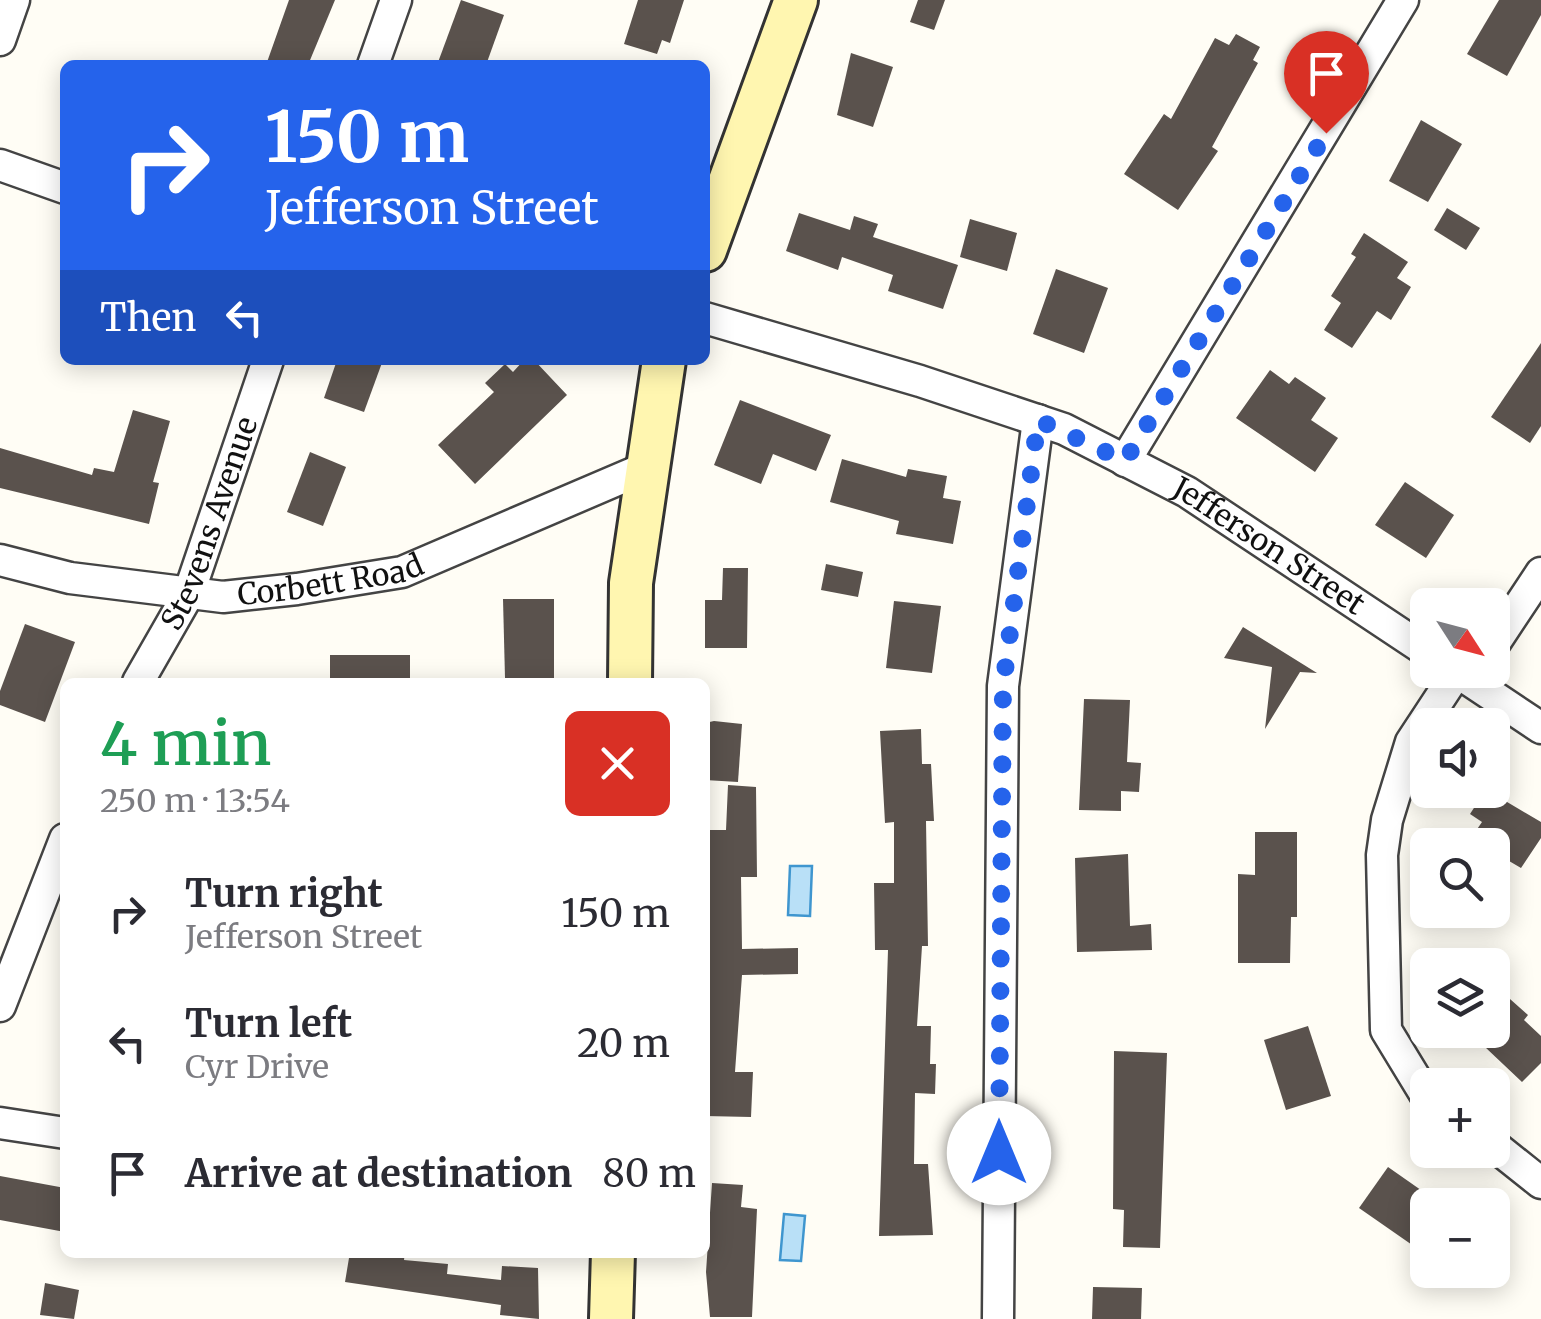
<!DOCTYPE html>
<meta charset="utf-8">
<style>
body{margin:0;font-family:Merriweather,serif;background:#f7f7f7;color:#2b2b33;height:100vh;display:flex;flex-direction:column;font-size:38px;white-space:nowrap}
*{box-sizing:border-box;margin:0}
p{font-size:32px;color:#7c7c81}
.icon{flex:none;width:55px;height:55px;fill:none;stroke:currentColor;stroke-width:2;stroke-linecap:round;stroke-linejoin:round}
.map{position:relative;flex:1;overflow:hidden}
.drawer{position:absolute;left:60px;top:678px;width:650px;height:580px;display:flex;flex-direction:column;background:#fff;border-radius:15px;box-shadow:0 5px 25px #0003}
.drawer>*{flex:none}
.top-card{position:absolute;left:60px;top:60px;width:650px;height:305px;border-radius:15px;box-shadow:0 5px 25px #0003;background:#2563eb;color:#fff;overflow:hidden}
.needle{width:65px;rotate:126deg}
.tools{position:absolute;left:1410px;top:588px;display:grid;gap:20px}
.tools a{display:grid;place-items:center;width:100px;height:100px;border-radius:15px;background:#fff;box-shadow:0 5px 25px #0003;font-size:50px}
.pin{position:absolute;display:grid;place-items:center;width:85px;height:85px;color:#fff;margin:-102px -42px;border-radius:50% 50% 50% 0;rotate:-45deg;box-shadow:0 0 10px #0007}
.pin .icon{rotate:45deg}
.me{position:absolute;width:110px;margin:-55px;rotate:0deg;stroke-linejoin:round;filter:drop-shadow(0 0 8px #0008)}
.turn{display:flex;align-items:center;gap:35px;height:210px;padding:0 40px;font-size:45px}
.turn .icon{width:130px;height:130px;stroke-width:2.5}
.turn b{display:block;font-size:70px;line-height:85px}
.then{display:flex;align-items:center;height:95px;padding:0 40px;background:#0003;gap:20px;font-size:38px}
.round{display:grid;place-items:center;flex:none;width:105px;height:105px;border-radius:15px;background:#f7f7f7}
.head{display:flex;align-items:center;justify-content:space-between;height:170px;padding:0 40px}
h1{font-size:60px;font-weight:600;line-height:75px;color:#1e9e55}
ul{padding:0;list-style:none}
li{display:flex;align-items:center;gap:30px;height:130px;padding:0 40px}
li div{flex:1}
li b{display:block;font-size:38px}
li em{font-style:normal}
.map>svg:first-child{display:block}
.water{fill:#b9e0f7;stroke:#3f96cf;stroke-width:2.5}
.building{fill:#5a524d}
.lines{fill:none;stroke-linecap:round;stroke-linejoin:round}
.minor-casing{stroke:#444;stroke-width:35}
.secondary-casing{stroke:#333;stroke-width:48}
.minor{stroke:#fff;stroke-width:30}
.secondary{stroke:#fff6b0;stroke-width:42}
.route{stroke:#2563eb;stroke-width:18;stroke-dasharray:0 32.4}
.labels{text-anchor:middle;stroke-width:10;stroke-linejoin:round;paint-order:stroke}
.street-label{font-size:30px;fill:#111;stroke:#fff}
</style>
<div class="map">
<svg width="1541" height="1319" viewBox="0 0 1541 1319">
<rect width="100%" height="100%" fill="#fffdf5"/>
<g class="water">
<path d="M790 866H812L810 916 788 915Z"/>
<path d="M784 1214 805 1216 801 1261 780 1260Z"/>
</g>
<g class="building">
<path d="M289 0H335L308 65H266Z"/>
<path d="M461 0 504 15 486 65H437Z"/>
<path d="M638 0H684L670 43 662 40 657 54 624 44Z"/>
<path d="M918 0H945L934 30 910 22Z"/>
<path d="M1499 0H1541V15L1507 76 1467 54Z"/>
<path d="M1236 34 1260 47 1253 60 1258 63 1212 147 1218 151 1178 210 1124 174 1164 114 1171 119 1215 38 1229 45Z"/>
<path d="M851 53 893 67 873 127 837 115Z"/>
<path d="M1421 120 1462 144 1428 202 1389 181Z"/>
<path d="M1447 208 1480 228 1466 250 1434 230Z"/>
<path d="M799 213 850 230 854 216 878 224 873 237 958 265 943 309 888 291 893 275 842 257 838 270 786 251Z"/>
<path d="M970 219 1017 233 1007 271 960 257Z"/>
<path d="M1364 233 1408 262 1397 278 1411 287 1391 320 1377 311 1352 348 1324 330 1341 303 1331 296 1356 257 1351 254Z"/>
<path d="M1056 269 1108 288 1084 353 1033 334Z"/>
<path d="M1541 343V426L1530 443 1491 417Z"/>
<path d="M337 360H383L364 412 324 398Z"/>
<path d="M524 360H534L567 395 475 484 438 445 494 392 485 383 505 364 513 372Z"/>
<path d="M1270 370 1289 384 1295 377 1326 398 1311 420 1338 438 1315 472 1236 418Z"/>
<path d="M740 400 831 435 816 471 773 454 761 484 714 465Z"/>
<path d="M133 410 170 421 153 482 159 483 149 524 0 488V448L92 475 94 468 114 472Z"/>
<path d="M310 452 346 467 323 526 287 512Z"/>
<path d="M842 459 906 477 908 469 947 476 943 498 961 501 953 544 896 534 899 521 830 502Z"/>
<path d="M1405 482 1454 515 1426 558 1375 525Z"/>
<path d="M826 564 863 572 858 597 821 590Z"/>
<path d="M723 568H748L747 648H705V600H722Z"/>
<path d="M503 599H554V678H505Z"/>
<path d="M894 601 941 606 932 673 886 668Z"/>
<path d="M25 624 75 642 45 722 0 705V691Z"/>
<path d="M1243 627 1317 673 1300 672 1265 729 1272 667 1224 658Z"/>
<rect x="330" y="655" width="80" height="27"/>
<path d="M1084 699 1130 700 1127 762 1141 763 1139 792 1121 791V811L1079 810Z"/>
<path d="M714 721 742 724 738 782 705 780V723Z"/>
<path d="M921 729 922 764H931L934 821H926L928 946H922L917 1026H931L930 1064H936L935 1094 915 1093 914 1164H928L933 1235 879 1236 888 950H875L874 883H894V822L885 823 880 731Z"/>
<path d="M728 785 756 787 757 877H741L742 949 798 948V974L742 975 735 1072H753L751 1117 705 1116V830H726Z"/>
<path d="M1483 794 1494 801 1497 796 1541 822V838L1521 868 1492 851V845L1471 838 1482 822 1470 814Z"/>
<path d="M1255 832H1297V917H1291L1290 963H1238V874L1255 875Z"/>
<path d="M1128 854 1130 926 1151 924 1152 950 1077 952 1075 858Z"/>
<path d="M1492 983 1528 1015 1524 1020 1541 1036V1063L1522 1082 1467 1030H1492Z"/>
<path d="M1308 1026 1331 1096 1286 1110 1264 1040Z"/>
<path d="M1114 1051 1167 1053 1160 1248 1123 1247 1124 1210 1113 1209Z"/>
<path d="M1388 1167 1428 1195V1256L1359 1208Z"/>
<path d="M0 1176 65 1188V1232L0 1220Z"/>
<path d="M712 1183 743 1185 741 1207 757 1209 752 1317H710L706 1272Z"/>
<path d="M350 1252H405L404 1260 448 1264 447 1274 501 1280 502 1266 538 1268 539 1319 500 1315 501 1305 345 1282Z"/>
<path d="M45 1283 79 1290 74 1319 40 1315Z"/>
<path d="M1093 1287 1142 1288 1141 1319H1092Z"/>
</g>
<g class="lines">
<defs>
<g id="minor">
<path d="M0 40 14 0"/>
<path d="M373 65 396 0"/>
<path d="M0 165 65 188"/>
<path id="s1" d="M705 318 920 381 1064 429 1187 492 1428 652"/>
<path d="M1125 461 1403 0"/>
<path id="s2" d="M0 560 70 578 223 597 297 589 402 572 645 468"/>
<path d="M1492 647 1541 573"/>
<path d="M1454 670 1541 728"/>
<path id="s3" d="M138 682 189 593 268 360"/>
<path d="M0 1006 65 839"/>
<path d="M1428 1099 1386 1030 1382 855 1387 820 1411 742 1457 672"/>
<path d="M0 1123 65 1133"/>
<path d="M1492 1144 1541 1183"/>
<path d="M998 1319 1003 686 1038 420"/>
</g>
<g id="secondary">
<path d="M705 250 796 0"/>
<path d="M630 682 631 583 664 360"/>
<path d="M611 1319 613 1252"/>
</g>
</defs>
<use href="#minor" class="minor-casing"/>
<use href="#secondary" class="secondary-casing"/>
<use href="#minor" class="minor"/>
<use href="#secondary" class="secondary"/>
</g>
<g class="lines">
<path class="route" d="M999 1153 1003 686 1038 420 1125 461 1326 133"/>
</g>
<g class="labels">
<g class="street-label">
<text dy="10" stroke="none"><textPath href="#s3" startOffset="175">Stevens Avenue</textPath></text>
<text dy="10" stroke="none"><textPath href="#s1" startOffset="612">Jefferson Street</textPath></text>
<text dy="10" stroke="none"><textPath href="#s2" startOffset="335">Corbett Road</textPath></text>
</g>
</g>
</svg>
<div class="tools">
<a><svg class="needle" viewBox="-14 -14 28 28"><path d="M0-13l5 13h-10z" fill="#e53935"/><path d="M0 13l5-13h-10z" fill="#7c7c81"/></svg></a>
<a><svg class="icon" aria-label="sound" viewBox="0 0 24 24"><path d="M4 9h4l5-4v14l-5-4H4zM17 9q2 3 0 6"/></svg></a>
<a><svg class="icon" aria-label="search" viewBox="0 0 24 24"><circle cx="10" cy="10" r="6"/><path d="M15 15l6 6"/></svg></a>
<a><svg class="icon" aria-label="layers" viewBox="0 0 24 24"><path d="M12 4l9 5-9 5-9-5zM3 14l9 5 9-5"/></svg></a>
<a>+</a>
<a>−</a>
</div>
<div class="pin" style="left:1326px;top:133px;background:#d93025"><svg class="icon" aria-label="arrive" viewBox="0 0 24 24"><path d="M6 21V4h12l-3 4 3 4H6"/></svg></div>
<svg class="me" style="left:999px;top:1153px" viewBox="-20 -20 40 40"><circle r="19" fill="#fff"/><path d="M0-13L10 11 0 6-10 11z" fill="#2563eb"/></svg>
<div class="top-card">
<div class="turn"><svg class="icon" aria-label="right" viewBox="0 0 24 24"><path d="M7 20v-9h11M14 6l5 5-5 5"/></svg><div><b>150 m</b>Jefferson Street</div></div>
<div class="then">Then<svg class="icon" aria-label="left" viewBox="0 0 24 24"><path d="M17 20v-9H6M10 6l-5 5 5 5"/></svg></div>
</div>
<section class="drawer">
<div class="head"><div><h1>4 min</h1><p>250 m · 13:54</p></div><a class="round" style="background:#d93025;color:#fff"><svg class="icon" aria-label="close" viewBox="0 0 24 24"><path d="M6 6l12 12M18 6L6 18"/></svg></a></div>
<ul>
<li><svg class="icon" aria-label="right" viewBox="0 0 24 24"><path d="M7 20v-9h11M14 6l5 5-5 5"/></svg><div><b>Turn right</b><p>Jefferson Street</p></div><em>150 m</em></li>
<li><svg class="icon" aria-label="left" viewBox="0 0 24 24"><path d="M17 20v-9H6M10 6l-5 5 5 5"/></svg><div><b>Turn left</b><p>Cyr Drive</p></div><em>20 m</em></li>
<li><svg class="icon" aria-label="arrive" viewBox="0 0 24 24"><path d="M6 21V4h12l-3 4 3 4H6"/></svg><div><b>Arrive at destination</b></div><em>80 m</em></li>
</ul>
</section>
</div>
